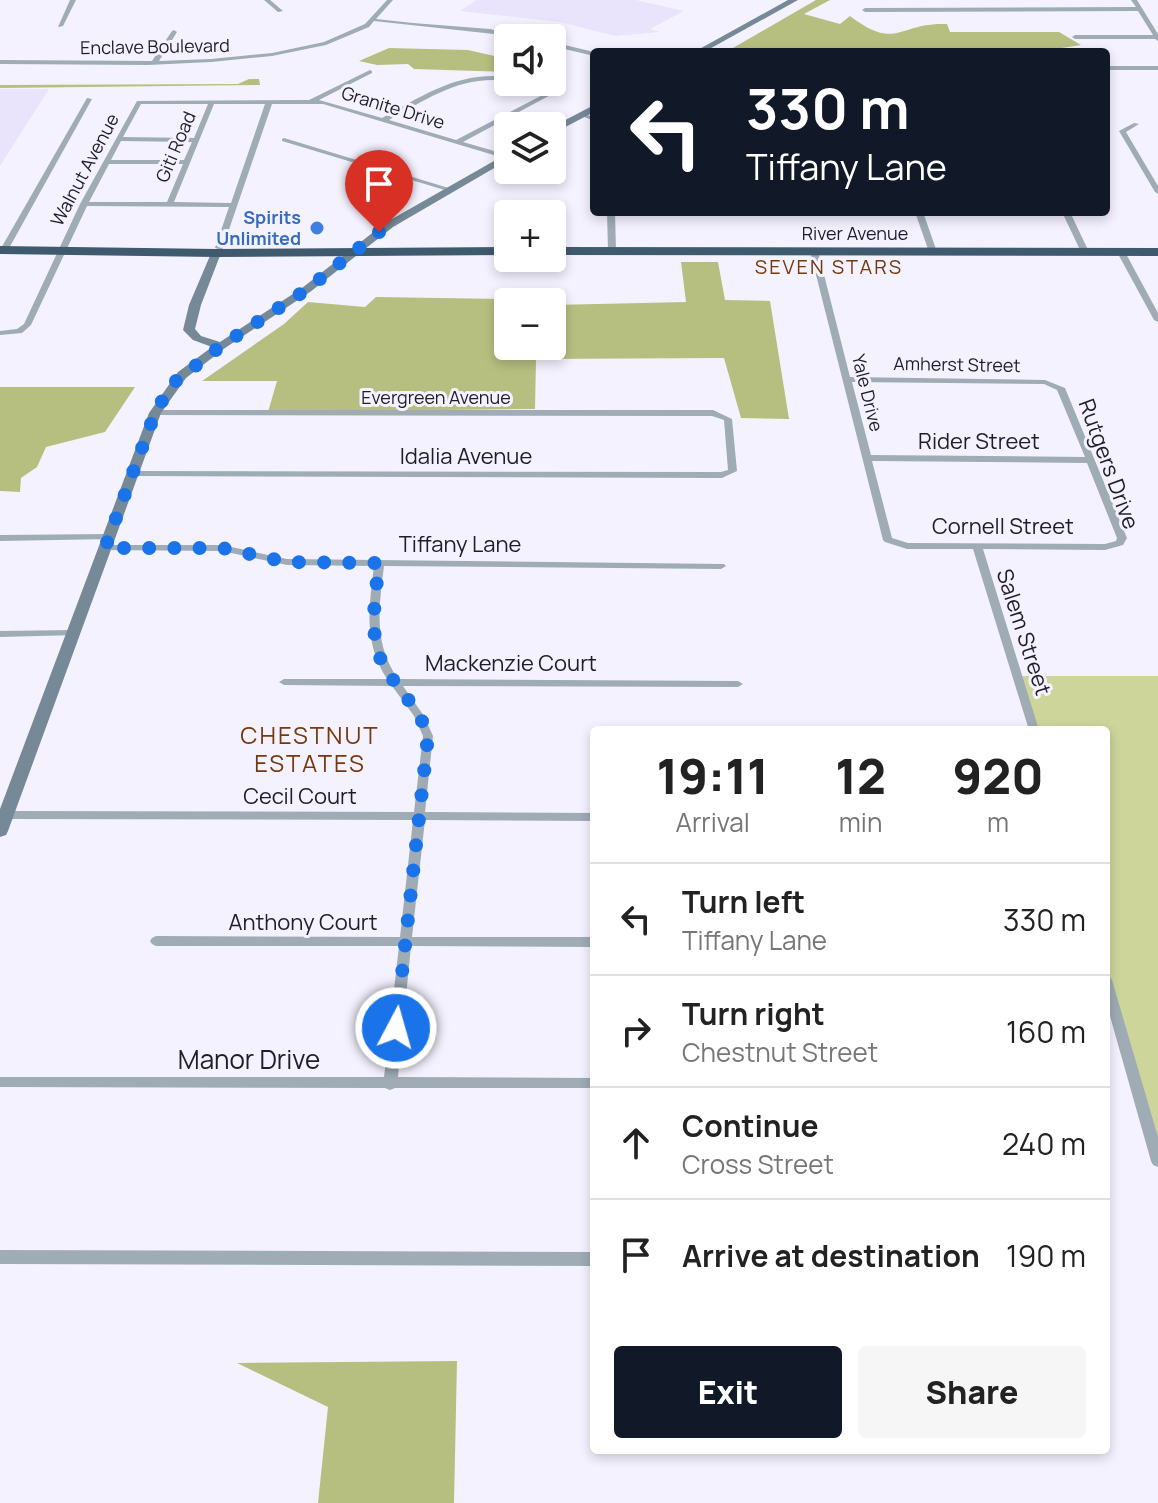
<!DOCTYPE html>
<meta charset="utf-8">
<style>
body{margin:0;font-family:Manrope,sans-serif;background:#f6f6f6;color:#222;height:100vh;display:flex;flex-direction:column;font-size:30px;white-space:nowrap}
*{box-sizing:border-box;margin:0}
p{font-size:26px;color:#767676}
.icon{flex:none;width:44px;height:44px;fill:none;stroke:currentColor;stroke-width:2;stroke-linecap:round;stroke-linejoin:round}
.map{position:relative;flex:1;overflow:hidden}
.panel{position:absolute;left:590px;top:726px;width:520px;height:728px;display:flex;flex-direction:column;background:#fff;border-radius:8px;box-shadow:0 4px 12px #0003}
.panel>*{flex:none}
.hud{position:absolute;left:590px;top:48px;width:520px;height:168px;border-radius:8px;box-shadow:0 4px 12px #0003;background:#111827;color:#fff;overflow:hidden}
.tools{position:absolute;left:494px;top:24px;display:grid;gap:16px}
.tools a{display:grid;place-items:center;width:72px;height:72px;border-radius:8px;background:#fff;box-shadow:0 4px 12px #0003;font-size:40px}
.pin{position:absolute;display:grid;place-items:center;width:68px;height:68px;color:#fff;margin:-82px -34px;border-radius:50% 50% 50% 0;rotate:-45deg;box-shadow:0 0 8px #0007}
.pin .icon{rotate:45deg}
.me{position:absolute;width:88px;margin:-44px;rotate:6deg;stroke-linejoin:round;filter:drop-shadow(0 0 6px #0008)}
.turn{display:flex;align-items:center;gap:28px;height:168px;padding:0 24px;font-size:36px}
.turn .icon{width:104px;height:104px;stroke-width:2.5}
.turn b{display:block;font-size:56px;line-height:68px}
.eta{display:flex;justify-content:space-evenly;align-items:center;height:136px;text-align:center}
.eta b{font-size:48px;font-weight:800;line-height:56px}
.action{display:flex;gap:16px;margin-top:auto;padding:16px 24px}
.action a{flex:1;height:92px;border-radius:8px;background:#111827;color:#fff;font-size:32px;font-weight:800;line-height:92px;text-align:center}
.action a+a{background:#f6f6f6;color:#222}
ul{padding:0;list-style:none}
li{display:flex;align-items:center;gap:24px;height:112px;padding:0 24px;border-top:2px solid #e0e0e0}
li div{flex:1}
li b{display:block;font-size:30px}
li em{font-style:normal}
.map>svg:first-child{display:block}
.built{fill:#e9e3fb}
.green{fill:#cdd59b}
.forest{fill:#b7bf80}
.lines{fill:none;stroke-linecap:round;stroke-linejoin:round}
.street{fill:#9facb5;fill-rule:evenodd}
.secondary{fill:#768997;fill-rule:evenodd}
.highway{fill:#405a6d;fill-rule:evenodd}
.route{stroke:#1a73e8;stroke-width:14;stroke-dasharray:0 25.2}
.shop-dot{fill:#3f7fe0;stroke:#f5f2ff;stroke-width:3}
.labels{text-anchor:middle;stroke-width:6;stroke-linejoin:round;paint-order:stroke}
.far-street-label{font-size:18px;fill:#1f1d28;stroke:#f5f2ff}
.far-shop-label{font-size:18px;font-weight:bold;fill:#366cbe;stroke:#f5f2ff;text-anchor:end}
.far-neighbourhood-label{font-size:20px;letter-spacing:2px;fill:#75390b;stroke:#f5f2ff}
.street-label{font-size:22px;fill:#1f1d28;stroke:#f5f2ff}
.neighbourhood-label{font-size:24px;letter-spacing:2px;fill:#75390b;stroke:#f5f2ff}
.near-street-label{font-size:26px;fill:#1f1d28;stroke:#f5f2ff}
</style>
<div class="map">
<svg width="1158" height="1503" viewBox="0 0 1158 1503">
<rect width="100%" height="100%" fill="#f5f2ff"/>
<g class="built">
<path d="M477 0H636L684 11 650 29 660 32 615 36 560 22 460 11Z"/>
<path d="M0 89H49L0 166Z"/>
</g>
<path class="green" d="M1015 676H1158V1162L1106 985V730H1031Z"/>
<g class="forest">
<path d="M816 0H830L804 14 840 24 850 16C898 52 897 22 947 24L950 32H1059L1081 45 1036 52H726Z"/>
<path d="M389 48 468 50 508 59V72L414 69 408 64 377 65 359 61Z"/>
<path d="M249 79H259L260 85 0 88V85L238 84Z"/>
<path d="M681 262H718L725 300 770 301 789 419 741 418 724 358 536 359 535 409 268 412 277 381H202L284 324 308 302 365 307 376 297 504 299 519 302H508V346H552V305L686 302Z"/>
<path d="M0 387H135L105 432 46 447 37 467 21 478 20 492 0 491Z"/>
<path d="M457 1361 454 1503H318L328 1407 237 1363Z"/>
</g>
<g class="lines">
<g class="street">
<path d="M70 0H76L63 26 58 27Z"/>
<path d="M264 0H270L283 11 278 12Z"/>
<path d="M387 0H393L376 19 413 23 490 29 531 38 374 21 369 27 326 45 272 56 211 62 148 65 0 64V60L152 61 172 31 174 30 177 32 159 61 211 59 272 53 324 42 365 24Z"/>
<path d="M1131 0H1137L1158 34V41L1155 39H1075L1072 37 1075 35H1153L1138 11 865 12 862 10 865 8 1136 7Z"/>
<path d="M552 42 594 52V56L552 46Z"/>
<rect x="1106" y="66" width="52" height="4"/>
<path d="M370 70 372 71V73L319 100 382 118C424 95 459 71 508 77V81C461 75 429 98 389 120L456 140 550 91 521 82H531L558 91 463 142 508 155 507 159 323 104H272L222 250 215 248 229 207 87 206 31 325 22 333 0 335V331L17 329 24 324 80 204 137 101 309 100ZM141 104H208L194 138 123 137ZM214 104H265L231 203 174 202ZM121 141 192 142 184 160H111ZM109 164H183L167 202H89Z"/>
<path d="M87 98 92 99 8 250 1 252 0 250Z"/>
<path d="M580 113 594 117V121L580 115Z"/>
<path d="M1134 123 1139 124 1126 132 1158 186V194L1155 192 1119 131Z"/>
<path d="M284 138 452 189 453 190 448 191 282 141V139Z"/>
<path d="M607 212H615L616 251 612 253 608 251Z"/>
<path d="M915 212H923L937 252 936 254 929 252Z"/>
<path d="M1062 212H1070L1089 252 1088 254 1081 252Z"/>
<path d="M811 249 818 251 850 377 1045 380 1065 388 1127 538 1123 545 1105 550 983 549 1039 730H1029L973 549H907L885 542 883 540 810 251ZM852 382 1044 384 1057 390 1085 457 871 455ZM872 461 1087 463 1117 538 1116 541 1105 544 908 543 892 538Z"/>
<path d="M1118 250 1125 252 1158 313V322L1154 320 1117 252Z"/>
<path d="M155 410H713L732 419 737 471 722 478 130 476 129 474 133 471 721 472 728 470 724 420 712 416 152 415 151 413Z"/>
<path d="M109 534 112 535 114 537 112 539 0 541V535Z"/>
<path d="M105 545H222L287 559 724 564 726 566 721 569 384 566C379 607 373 643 398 679L738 681 743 684 738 687 403 686 424 716 433 736 425 812 594 813V821L425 820 412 937H594V947L411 946 398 1077 594 1078V1088H395L390 1090 385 1088 0 1087V1077H384L399 946H156L152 944 150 941 152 938 156 936 400 937 413 820 6 819 0 815 6 811 414 812 423 736 414 716 392 686 284 685 279 682 284 679H387C363 642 369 607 374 566L287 565 222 551 102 550 100 548Z"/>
<path d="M73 630 78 633 77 635 0 637V631Z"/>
<path d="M1106 975 1110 977 1112 980 1158 1137V1167L1153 1165 1151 1161 1106 1002Z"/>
<path d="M0 1250 594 1252V1266L0 1264Z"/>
</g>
<g class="secondary">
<path d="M788 0H798L704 52H694Z"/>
<path d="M594 105V112L552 134V127Z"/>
<path d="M508 153V160L393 227 310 292 225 348 186 378 161 413 8 831 6 835 0 837V809L149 413 178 372 212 347 193 340 183 330 189 305 212 251 221 253 201 305 195 329 201 336 220 342 302 288 385 223Z"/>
</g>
<g class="highway">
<path d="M0 246 216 249 508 247V255L216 257 0 254Z"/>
<path d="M552 247 1158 248V256L552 255Z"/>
</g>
</g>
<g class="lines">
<path class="route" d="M379 232 306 290 221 346 172 384 155 413 105 548H222L287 562 379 563C376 593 368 634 382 662 396 689 419 706 428 736L396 1028"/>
</g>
<circle class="shop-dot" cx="317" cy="228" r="8"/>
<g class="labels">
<g class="far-street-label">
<text transform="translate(155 47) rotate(-1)" y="6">Enclave Boulevard</text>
<text transform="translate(393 108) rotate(17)" y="6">Granite Drive</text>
<text transform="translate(176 147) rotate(-67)" y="6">Giti Road</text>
<text transform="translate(85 170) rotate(-62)" y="6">Walnut Avenue</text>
<text x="855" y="240">River Avenue</text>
<text transform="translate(957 365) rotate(1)" y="6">Amherst Street</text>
<text transform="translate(867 393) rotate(76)" y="6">Yale Drive</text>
<text x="436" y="404">Evergreen Avenue</text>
</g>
<g class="far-shop-label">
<text x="301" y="224">Spirits<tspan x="301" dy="21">Unlimited</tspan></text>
</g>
<g class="far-neighbourhood-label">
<text x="829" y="274">SEVEN STARS</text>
</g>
<g class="street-label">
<text x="979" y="449">Rider Street</text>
<text x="466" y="464">Idalia Avenue</text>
<text transform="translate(1109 464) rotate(70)" y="8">Rutgers Drive</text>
<text x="1003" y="534">Cornell Street</text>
<text x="460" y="552">Tiffany Lane</text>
<text transform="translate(1024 632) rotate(72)" y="8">Salem Street</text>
<text x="511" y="671">Mackenzie Court</text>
<text x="300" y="804">Cecil Court</text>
<text x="303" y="930">Anthony Court</text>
</g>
<g class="neighbourhood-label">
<text x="310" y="744">CHESTNUT<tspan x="310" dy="28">ESTATES</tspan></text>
</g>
<g class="near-street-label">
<text x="249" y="1069">Manor Drive</text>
</g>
</g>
</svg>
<div class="tools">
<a><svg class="icon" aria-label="sound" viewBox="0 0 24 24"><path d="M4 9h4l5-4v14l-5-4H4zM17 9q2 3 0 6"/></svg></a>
<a><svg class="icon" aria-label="layers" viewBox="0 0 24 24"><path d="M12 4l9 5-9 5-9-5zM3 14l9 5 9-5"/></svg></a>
<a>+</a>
<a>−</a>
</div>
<div class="pin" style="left:379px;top:232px;background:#d93025"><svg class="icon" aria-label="arrive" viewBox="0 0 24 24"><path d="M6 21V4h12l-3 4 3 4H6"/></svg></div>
<svg class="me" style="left:396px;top:1028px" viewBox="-20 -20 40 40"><circle r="17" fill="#1a73e8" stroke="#fff" stroke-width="3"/><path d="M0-11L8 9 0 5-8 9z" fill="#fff"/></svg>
<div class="hud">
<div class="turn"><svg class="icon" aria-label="left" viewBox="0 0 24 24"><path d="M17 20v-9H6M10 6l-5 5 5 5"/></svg><div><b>330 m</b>Tiffany Lane</div></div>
</div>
<section class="panel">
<div class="eta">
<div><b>19:11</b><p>Arrival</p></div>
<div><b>12</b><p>min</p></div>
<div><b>920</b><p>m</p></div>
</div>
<ul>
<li><svg class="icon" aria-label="left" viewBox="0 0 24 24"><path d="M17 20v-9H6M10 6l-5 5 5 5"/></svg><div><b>Turn left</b><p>Tiffany Lane</p></div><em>330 m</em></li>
<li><svg class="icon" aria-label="right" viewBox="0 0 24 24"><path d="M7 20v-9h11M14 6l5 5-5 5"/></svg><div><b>Turn right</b><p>Chestnut Street</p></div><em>160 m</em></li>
<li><svg class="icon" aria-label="ahead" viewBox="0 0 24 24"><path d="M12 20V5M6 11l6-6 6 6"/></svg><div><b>Continue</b><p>Cross Street</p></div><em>240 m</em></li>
<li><svg class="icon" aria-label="arrive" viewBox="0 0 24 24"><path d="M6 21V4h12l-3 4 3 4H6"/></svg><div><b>Arrive at destination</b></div><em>190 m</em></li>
</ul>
<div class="action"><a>Exit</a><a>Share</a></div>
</section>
</div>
